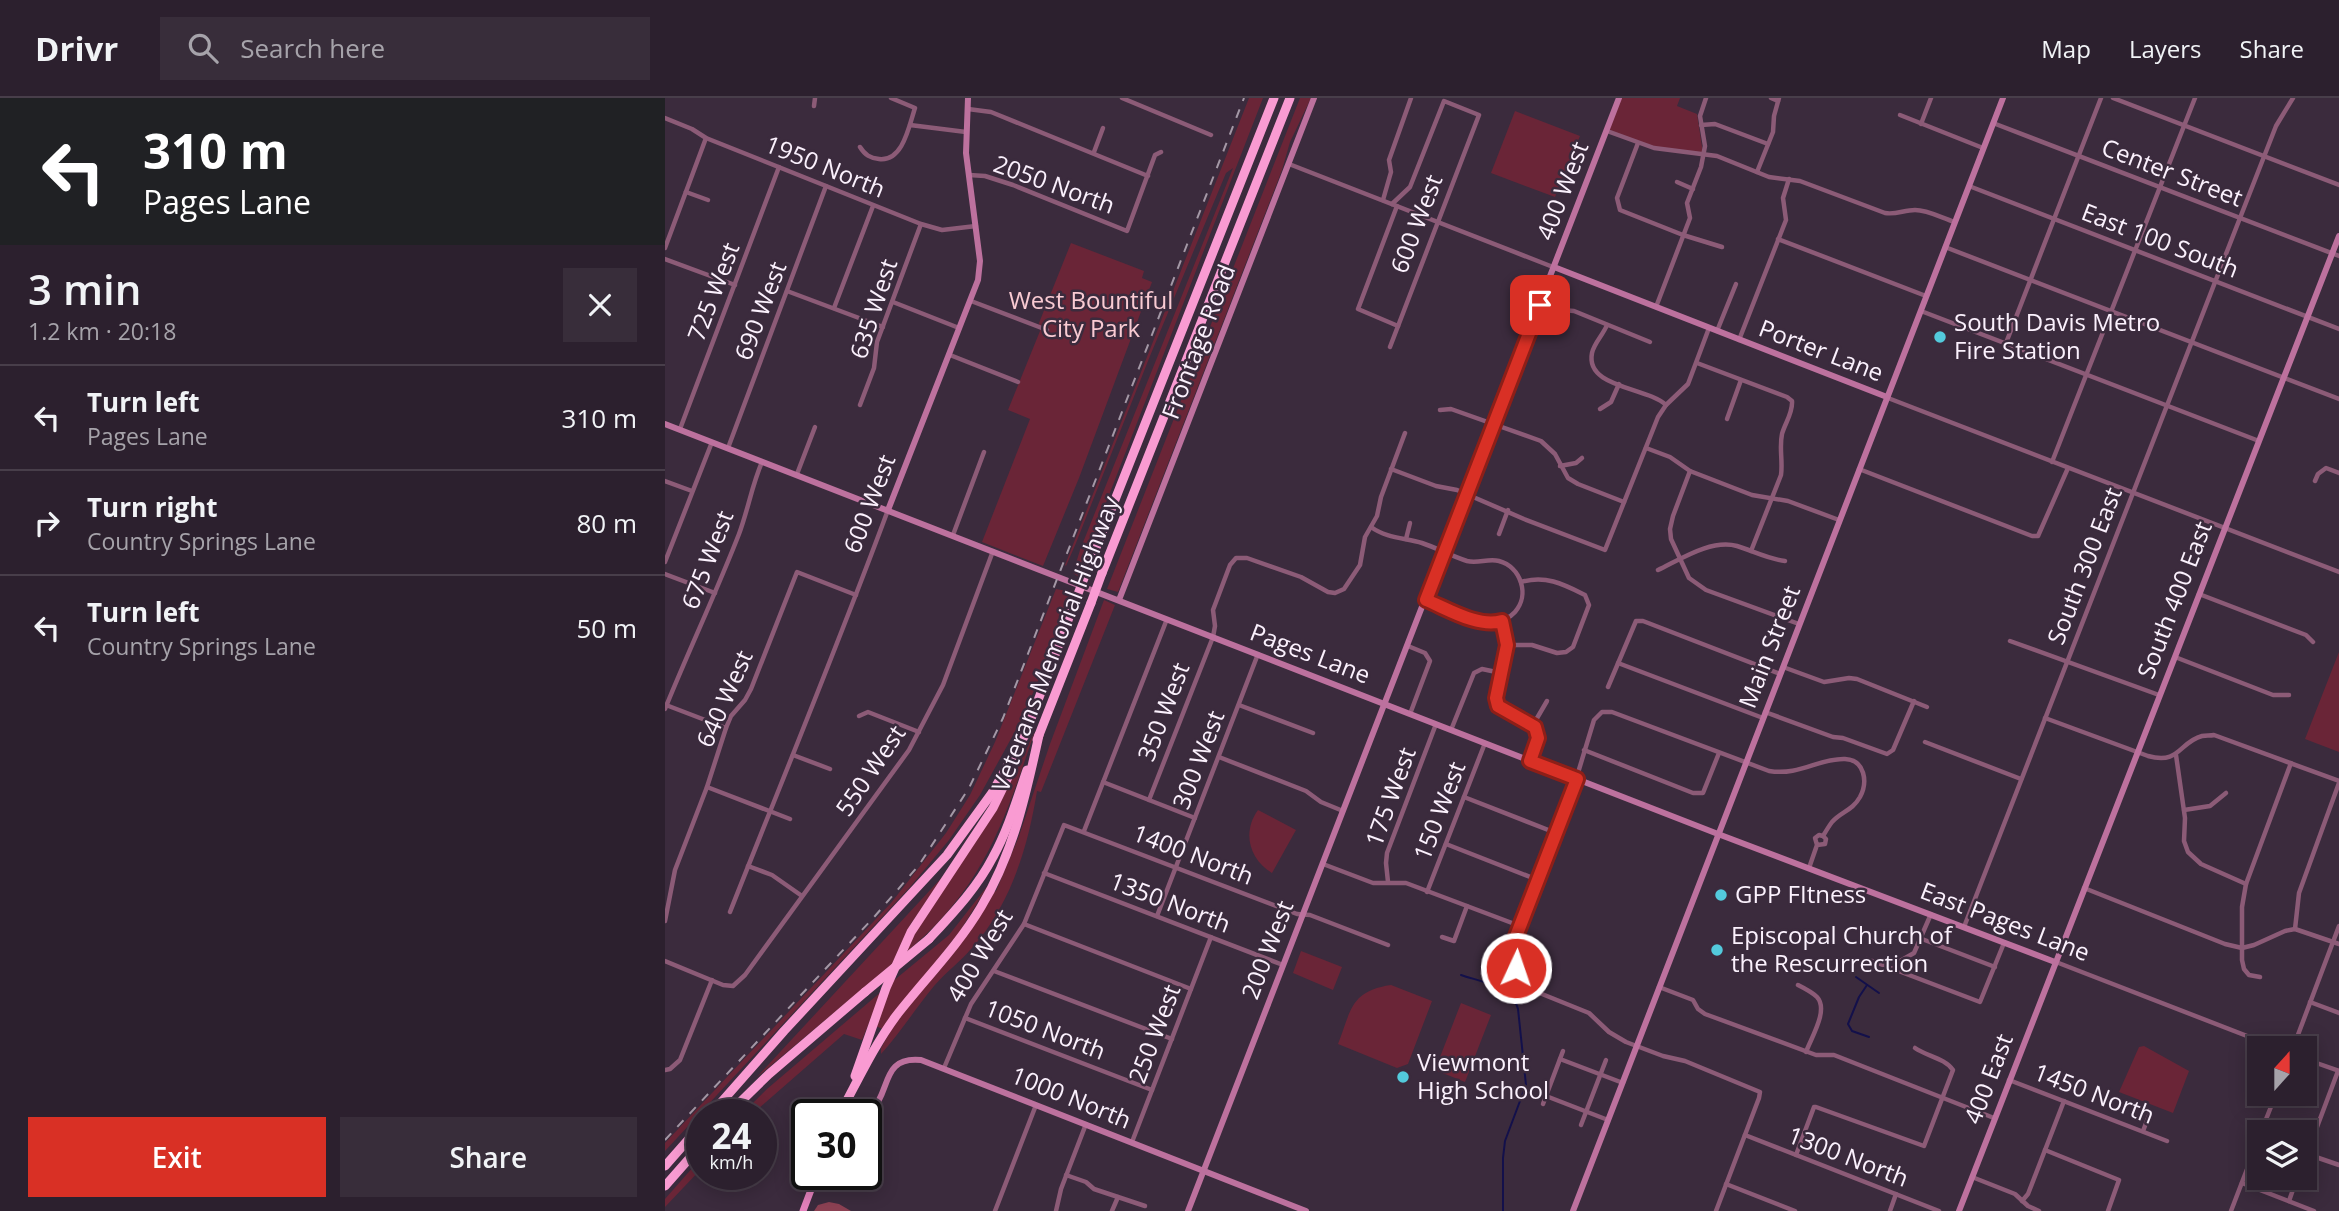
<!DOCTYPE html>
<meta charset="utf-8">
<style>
body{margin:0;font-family:"Open Sans",sans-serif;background:#382d3a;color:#f1f3f6;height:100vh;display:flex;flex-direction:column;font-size:26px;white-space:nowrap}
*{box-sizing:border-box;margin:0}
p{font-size:23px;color:#a6a3aa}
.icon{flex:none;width:38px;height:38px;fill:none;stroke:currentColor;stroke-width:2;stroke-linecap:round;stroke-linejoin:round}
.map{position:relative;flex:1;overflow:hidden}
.side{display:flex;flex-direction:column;background:#2c202e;width:665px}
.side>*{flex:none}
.banner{background:#202124;color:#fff;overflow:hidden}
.needle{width:46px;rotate:21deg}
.fabs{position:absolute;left:1582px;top:938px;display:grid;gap:14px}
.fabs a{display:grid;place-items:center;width:70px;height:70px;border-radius:0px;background:#2c202e;box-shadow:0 4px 18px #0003,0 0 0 2px #483e4a;font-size:35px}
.speed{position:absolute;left:21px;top:1001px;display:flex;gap:14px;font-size:35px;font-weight:700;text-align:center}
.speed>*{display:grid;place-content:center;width:91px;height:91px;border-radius:50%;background:#2c202e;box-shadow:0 4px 18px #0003,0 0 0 2px #483e4a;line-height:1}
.speed small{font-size:18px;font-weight:400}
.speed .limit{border:4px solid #111;border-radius:10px;background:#fff;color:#111}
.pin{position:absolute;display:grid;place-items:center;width:60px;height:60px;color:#fff;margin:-30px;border-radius:14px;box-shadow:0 4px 10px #0006}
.me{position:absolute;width:77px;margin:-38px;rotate:3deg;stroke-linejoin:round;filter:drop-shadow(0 0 5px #0008)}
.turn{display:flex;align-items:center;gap:24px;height:147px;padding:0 28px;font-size:32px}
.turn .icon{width:91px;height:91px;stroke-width:2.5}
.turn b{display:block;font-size:49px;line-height:60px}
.round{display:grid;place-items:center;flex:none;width:74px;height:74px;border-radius:0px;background:#382d3a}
.head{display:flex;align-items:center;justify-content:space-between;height:119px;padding:0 28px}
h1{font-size:42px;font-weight:600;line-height:52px}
.action{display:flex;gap:14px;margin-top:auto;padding:14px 28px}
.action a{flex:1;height:80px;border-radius:0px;background:#d93025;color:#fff;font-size:28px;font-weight:600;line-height:80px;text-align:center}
.action a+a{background:#382d3a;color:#f1f3f6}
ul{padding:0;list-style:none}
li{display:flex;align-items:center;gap:21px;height:105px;padding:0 28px;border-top:2px solid #483e4a}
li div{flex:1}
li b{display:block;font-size:26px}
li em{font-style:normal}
header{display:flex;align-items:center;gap:42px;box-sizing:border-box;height:98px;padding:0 35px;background:#2c202e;border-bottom:2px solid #483e4a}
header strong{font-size:33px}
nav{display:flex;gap:38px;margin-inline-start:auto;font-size:24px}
.search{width:490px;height:63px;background:#382d3a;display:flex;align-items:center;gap:18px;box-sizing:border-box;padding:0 24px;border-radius:0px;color:#a6a3aa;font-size:26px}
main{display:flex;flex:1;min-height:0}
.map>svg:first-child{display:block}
.green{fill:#6a2537}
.forest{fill:#8c4153}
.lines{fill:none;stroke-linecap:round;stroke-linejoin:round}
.stream{stroke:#13104b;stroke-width:2}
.street{stroke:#8c5b77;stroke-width:4.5}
.secondary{stroke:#bd719e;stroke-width:6}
.primary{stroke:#e481bc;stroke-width:7}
.highway{stroke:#f99bd2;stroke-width:9}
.rail{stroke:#a498a6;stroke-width:2;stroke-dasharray:9 9;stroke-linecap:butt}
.highway-bridge{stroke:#f99bd2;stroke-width:9}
.route-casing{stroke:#8d1f18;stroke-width:18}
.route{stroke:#d93025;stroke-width:12}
.poi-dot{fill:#53cadc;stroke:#3b2b3d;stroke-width:2.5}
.labels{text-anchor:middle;stroke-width:5;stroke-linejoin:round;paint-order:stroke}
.street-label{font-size:24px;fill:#fbf1fd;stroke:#3b2b3d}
.park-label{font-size:24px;fill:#facbd3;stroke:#3b2b3d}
.poi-label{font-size:24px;fill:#fbf1fd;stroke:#3b2b3d;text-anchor:start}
</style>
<header>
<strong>Drivr</strong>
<div class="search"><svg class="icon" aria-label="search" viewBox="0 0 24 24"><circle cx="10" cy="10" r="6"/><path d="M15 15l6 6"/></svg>Search here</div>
<nav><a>Map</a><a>Layers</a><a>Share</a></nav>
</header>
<main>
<section class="side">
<div class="banner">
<div class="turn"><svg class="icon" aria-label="left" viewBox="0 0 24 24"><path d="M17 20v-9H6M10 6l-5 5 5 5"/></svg><div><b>310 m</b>Pages Lane</div></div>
</div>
<div class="head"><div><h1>3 min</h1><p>1.2 km · 20:18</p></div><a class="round"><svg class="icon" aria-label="close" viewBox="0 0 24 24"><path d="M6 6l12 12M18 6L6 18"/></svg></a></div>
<ul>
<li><svg class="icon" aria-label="left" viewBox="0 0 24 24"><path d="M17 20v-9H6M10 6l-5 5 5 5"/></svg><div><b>Turn left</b><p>Pages Lane</p></div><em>310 m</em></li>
<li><svg class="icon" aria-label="right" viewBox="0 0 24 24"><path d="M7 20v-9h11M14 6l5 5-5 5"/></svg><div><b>Turn right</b><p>Country Springs Lane</p></div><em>80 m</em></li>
<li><svg class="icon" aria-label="left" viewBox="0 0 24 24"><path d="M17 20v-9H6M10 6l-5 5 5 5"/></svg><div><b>Turn left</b><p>Country Springs Lane</p></div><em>50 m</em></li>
</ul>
<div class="action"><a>Exit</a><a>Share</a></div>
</section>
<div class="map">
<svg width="1674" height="1113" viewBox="0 0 1674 1113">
<rect width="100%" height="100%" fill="#3b2b3d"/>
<g class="green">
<path d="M584 0H598L432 428 415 480 408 475 415 452 568 70 561 75 485 258 411 445 401 468 400 467Z"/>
<path d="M635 0H646L625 44 617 72 453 494 442 491Z"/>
<path d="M954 0H1015L1012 8 1032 16 1038 55 989 50 942 33Z"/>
<path d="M850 13 915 38 890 99 826 75Z"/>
<path d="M406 145 479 173 477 180 487 184 414 380 378 468 317 444 365 321 343 312 375 233 374 225Z"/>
<path d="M391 491 402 493 408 498 358 619 315 697 284 742 245 789 0 1053V1045L226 805 281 735 305 697 330 644Z"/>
<path d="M439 502 450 507 376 694 372 693C363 749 346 806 307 850 296 863 281 874 269 888 251 910 235 935 216 956V950L229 927 329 794 331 793 354 738 385 646Z"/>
<path d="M1674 554V654L1640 641Z"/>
<path d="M370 633C338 727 318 791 238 857L246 840 332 711Z"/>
<path d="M593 712 631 732 607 775C584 761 577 734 593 712Z"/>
<path d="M280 776 245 827 227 866 91 980Z"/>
<path d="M324 786 295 833 218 931 210 928 227 884 284 837Z"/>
<path d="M636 853 677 869 668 892 628 875Z"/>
<path d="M726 887 767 903 743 966 732 970 673 946C686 913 685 893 726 887Z"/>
<path d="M217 893 197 942 179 936 86 1017H76L102 991Z"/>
<path d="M796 905 826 917 800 984 770 972Z"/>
<path d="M1479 948 1524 973 1508 1015 1454 994 1474 949Z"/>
<path d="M37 1059V1070L0 1109V1101Z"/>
</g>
<path class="forest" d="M164 1104 174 1106 186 1113H149L153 1107Z"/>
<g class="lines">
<g class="stream">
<path d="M796 877C816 884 848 888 853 911L861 987 840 1043 838 1060V1113"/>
<path d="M1191 879 1214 895"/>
<path d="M1202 887 1194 899 1183 926 1187 933 1204 939"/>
</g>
<g class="street">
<path d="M457 0 546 37"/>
<path d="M1106 0 1113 3"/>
<path d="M1448 0 1674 87"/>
<path d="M149 8 150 0"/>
<path d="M303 11 326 14 483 78"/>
<path d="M1235 17 1318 50"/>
<path d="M0 20 27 31 41 40 256 126 277 132 311 128"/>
<path d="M1328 25 1674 158"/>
<path d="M1256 26 1266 0"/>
<path d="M245 27 301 34"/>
<path d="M1036 27 1050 26 1103 46"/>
<path d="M942 33 989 50 1052 58 1104 79 1135 83 1220 115C1231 117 1239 112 1250 112 1263 112 1277 120 1290 124"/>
<path d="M973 45 952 100 955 112 1018 137 1057 149"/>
<path d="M195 49C200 57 205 60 214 61 238 64 244 28 250 10L226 0"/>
<path d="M429 54 438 30"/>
<path d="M624 66 888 169"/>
<path d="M1092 74 1108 34 1109 18 1114 0"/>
<path d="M304 77 320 78 348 87 462 133 490 57 496 54"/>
<path d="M1012 84 1028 91"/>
<path d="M1304 88 1674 231"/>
<path d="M21 94 43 102"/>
<path d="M718 102 726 74 724 62 746 0"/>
<path d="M732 108 693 211 733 228"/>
<path d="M1113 141 1261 198"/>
<path d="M1280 149 1674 301"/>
<path d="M0 150 41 40"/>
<path d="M0 161 70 187"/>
<path d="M122 193 218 229"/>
<path d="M306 203 382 232"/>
<path d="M228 204 294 230"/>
<path d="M875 207 885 211 909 213 985 244"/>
<path d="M991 209 1025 120 1022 105 1036 69 1040 48 1035 18 1041 0"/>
<path d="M169 210 208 108"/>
<path d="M1256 213 1594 343"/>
<path d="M942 227C938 237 929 245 927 255 920 290 982 289 1001 307"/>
<path d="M1052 233 1071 186"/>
<path d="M1074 242 1121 122 1118 100 1124 81"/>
<path d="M1341 245 1436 0"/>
<path d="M725 249 814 17 779 3 745 89 727 106"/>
<path d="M285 257 353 284"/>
<path d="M1032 265 1122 299 1127 303C1128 315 1120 325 1117 336 1114 350 1118 363 1116 377L1086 453"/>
<path d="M1223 300 1674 474"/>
<path d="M195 307 209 270 212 244 256 126"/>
<path d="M935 311 946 304 954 286"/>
<path d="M775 312 786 311 876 343 890 356 903 380 913 386 959 404"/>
<path d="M1062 321 1076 282"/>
<path d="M15 331 114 69"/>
<path d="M63 350 161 88"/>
<path d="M981 350 1005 359 1025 373 1087 397 1123 403 1174 422"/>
<path d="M1387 364 1530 0"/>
<path d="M895 368 911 365 917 360"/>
<path d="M726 371 771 388 792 392 859 421 940 452 993 319 1001 307 1023 286 1044 230"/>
<path d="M1194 371 1367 438H1373L1403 370"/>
<path d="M1025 373 1008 418 1005 431 1006 441 1024 480 1041 492 1134 526"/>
<path d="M132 376 150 329"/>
<path d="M0 383 27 393"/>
<path d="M1650 383 1653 376 1661 370 1674 375"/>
<path d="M706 429C721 440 740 440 757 445 772 450 786 458 802 463 813 466 823 460 834 463 856 469 865 497 850 514 829 538 785 512 761 502"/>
<path d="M834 436 843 412"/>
<path d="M288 437 319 354"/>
<path d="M741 441 745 425"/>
<path d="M0 464 47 344"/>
<path d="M993 472C1016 461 1046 441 1072 448 1088 453 1103 461 1120 463"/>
<path d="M0 476 50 495"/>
<path d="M1534 496 1641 537 1648 544"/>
<path d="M837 523 842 547 831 603C838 621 877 618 872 641 871 649 867 656 865 663"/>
<path d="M1345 543 1494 597"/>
<path d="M842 547H867L892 555 901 554 908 549 924 507 920 497C898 486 881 477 856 484"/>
<path d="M743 548 760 555 765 563 745 616"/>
<path d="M1510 559 1608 597H1624"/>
<path d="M953 565 1098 620"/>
<path d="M1118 569 1159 584 1184 580 1192 581 1262 609"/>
<path d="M943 589 971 523H978L1115 576"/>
<path d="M1 607 61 630"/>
<path d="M574 607 648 635"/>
<path d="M0 611C24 552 51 495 74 436 83 412 87 387 97 364"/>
<path d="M1100 614 1168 639 1178 640 1222 656 1228 652 1249 603"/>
<path d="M194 618 203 614 254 634"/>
<path d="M1380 620 1483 658C1515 667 1514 644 1537 638 1541 637 1545 638 1549 637L1674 683"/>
<path d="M868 627 882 603"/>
<path d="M786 632 809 575 817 571 836 575"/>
<path d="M1260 644 1356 681"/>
<path d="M919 652 1028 695H1038L1054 655"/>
<path d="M128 657 165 671"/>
<path d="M1511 657 1520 720 1519 743 1523 754 1536 766 1581 786"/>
<path d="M554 659 641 693 656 704 678 713"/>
<path d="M438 684 530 720"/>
<path d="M42 689 125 721"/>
<path d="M799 699 891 735"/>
<path d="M484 702 548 539 550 528 548 512 565 467 571 460H582L636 479 663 494 670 495 679 491 695 467 700 439 712 418 716 399 740 335"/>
<path d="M1519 712 1545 708 1561 695"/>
<path d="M419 733 502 521"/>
<path d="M781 746 873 782"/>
<path d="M658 766 708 785H741L855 828"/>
<path d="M83 768 107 777 137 798"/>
<path d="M1144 770 1152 747 1150 740 1154 737 1158 738 1161 741 1160 746 1152 747"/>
<path d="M379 775 618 867"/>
<path d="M723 784 721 765 722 755 771 626"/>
<path d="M1419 790 1560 846 1577 850 1589 847 1620 833 1630 831 1674 846"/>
<path d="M762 794 820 645"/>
<path d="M65 814C118 680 173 547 223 412"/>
<path d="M492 818 593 556"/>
<path d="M0 823 10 772 42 689 61 630 66 618 80 602 86 591 132 474 191 497"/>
<path d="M359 826 526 891"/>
<path d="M1299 829 1575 120 1611 28 1628 0"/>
<path d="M1630 831 1634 795 1674 685"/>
<path d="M777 839 789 843 802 808"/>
<path d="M1257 841 1330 869"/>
<path d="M1202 861 1315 904 1339 845"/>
<path d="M0 863 58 887 68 888 80 877 244 652 278 587 328 453"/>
<path d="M1391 864 1613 950"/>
<path d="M1228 871 1235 863 1249 855 1266 816"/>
<path d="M329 873 507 941"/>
<path d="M1595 879 1584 877 1579 871 1577 862V809L1581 786 1626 665"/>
<path d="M1133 887C1139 890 1147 894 1152 899 1164 912 1146 940 1141 954"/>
<path d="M994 889 1028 902 1033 911 1040 916 1151 957H1169L1329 1020"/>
<path d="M1645 904 1674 915"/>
<path d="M300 920 487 992"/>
<path d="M1628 950 1674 828"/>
<path d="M895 961 958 985"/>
<path d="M1640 961 1674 973"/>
<path d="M279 970 306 906 359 826 399 727 632 816 645 817 723 847"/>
<path d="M0 972 5 971 15 962 47 882"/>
<path d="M1344 982 1502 1043"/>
<path d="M881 998 943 1022"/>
<path d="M878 1006 898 953"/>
<path d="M916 1027 941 962"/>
<path d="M1478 1033 1485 1015"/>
<path d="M1596 1034 1611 996"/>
<path d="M1080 1037 1274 1113"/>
<path d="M467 1044 546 839"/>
<path d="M1380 1052 1454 1082 1443 1113"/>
<path d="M1642 1056 1674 1067"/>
<path d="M1131 1057 1149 1009H1151L1259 1048 1288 972C1280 960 1261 958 1250 950"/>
<path d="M1640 1061 1673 973"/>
<path d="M401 1077 421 1084 429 1091 480 1108"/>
<path d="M1307 1079 1350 1096 1363 1108 1374 1113"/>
<path d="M1577 1085 1649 1113"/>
<path d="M1061 1086 1130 1113"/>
<path d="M1357 1103 1363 1096 1399 1003"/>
<path d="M1624 1103 1632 1080"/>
<path d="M330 1113 371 1007"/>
<path d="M391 1113 396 1091 421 1026"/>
<path d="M447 1113 453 1099"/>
<path d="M1051 1113 1094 1000 1095 994 1020 963 998 958 961 944 944 934 924 915 872 894 861 886 851 870 848 858 850 841 909 688 929 622 937 614H947L1104 673C1135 678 1154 660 1180 661 1200 662 1203 684 1195 699 1187 713 1177 713 1167 724 1164 728 1161 733 1158 738"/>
<path d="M1225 1113 1231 1096"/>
<path d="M1566 1113 1594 1040"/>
</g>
<g class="secondary">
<path d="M889 169 1222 299"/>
<path d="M0 326 1053 736 1390 864"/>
<path d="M223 412 313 182 315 163 301 55 303 0"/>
<path d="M454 502 649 0"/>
<path d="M180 1006 198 1013 207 1012C226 993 216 958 256 962L641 1113"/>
<path d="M523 1113 954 0"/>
<path d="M908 1113 1338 0"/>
<path d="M1294 1113 1674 138"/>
</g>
<g class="primary">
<path d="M176 1017 180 1006"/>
<path d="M138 1113 152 1076"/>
</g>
<g class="highway">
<path d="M423 470 609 0"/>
<path d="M437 475 625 0"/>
<path d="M372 642 426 505"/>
<path d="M264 841C288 815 312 790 328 759 343 732 352 701 362 672"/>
<path d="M190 978 221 890 246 834 328 710 347 671"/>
<path d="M180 1006C196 976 211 945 231 918 259 882 293 848 316 809 348 756 361 697 374 637"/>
<path d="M45 1017 119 933 282 757 327 695 360 637 411 501"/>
<path d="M62 1017 104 976 200 894"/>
<path d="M0 1068 37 1026"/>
<path d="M0 1088 37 1046"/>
</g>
<path class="rail" d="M0 1042 210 818 254 767 304 690 338 620 579 0"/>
<g class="highway-bridge">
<path d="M411 501 423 470"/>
<path d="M426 505 437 475"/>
<path d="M200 894 264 841"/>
</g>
</g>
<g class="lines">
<defs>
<path id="route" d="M851 870 848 858 850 841 912 681 865 663 873 640 870 629 833 608 831 600 842 547 837 523C813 530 783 511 761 502L875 207"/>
</defs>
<use href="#route" class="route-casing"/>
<use href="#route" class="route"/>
</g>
<g class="poi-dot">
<circle cx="1275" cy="239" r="7"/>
<circle cx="1056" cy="797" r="7"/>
<circle cx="1052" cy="852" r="7"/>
<circle cx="738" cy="979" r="7"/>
</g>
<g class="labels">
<g class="street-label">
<text transform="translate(160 69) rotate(22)" y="8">1950 North</text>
<text transform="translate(1507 75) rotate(21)" y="8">Center Street</text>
<text transform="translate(389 87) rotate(20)" y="8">2050 North</text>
<text transform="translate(898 93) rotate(-69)" y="8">400 West</text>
<text transform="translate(752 126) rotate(-69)" y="8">600 West</text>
<text transform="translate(1495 143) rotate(21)" y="8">East 100 South</text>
<text transform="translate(49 194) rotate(-69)" y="8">725 West</text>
<text transform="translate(209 211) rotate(-72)" y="8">635 West</text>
<text transform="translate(96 213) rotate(-69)" y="8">690 West</text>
<text transform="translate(534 244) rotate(-69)" y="8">Frontage Road</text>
<text transform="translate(1156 253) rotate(21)" y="8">Porter Lane</text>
<text transform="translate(205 406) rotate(-69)" y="8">600 West</text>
<text transform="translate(43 462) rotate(-69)" y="8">675 West</text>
<text transform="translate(1420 468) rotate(-69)" y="8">South 300 East</text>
<text transform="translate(1510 502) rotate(-69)" y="8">South 400 East</text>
<text transform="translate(391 546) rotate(-69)" y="8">Veterans Memorial Highway</text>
<text transform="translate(1105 549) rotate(-69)" y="8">Main Street</text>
<text transform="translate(645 556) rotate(21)" y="8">Pages Lane</text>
<text transform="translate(60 601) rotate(-66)" y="8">640 West</text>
<text transform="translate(499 614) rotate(-69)" y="8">350 West</text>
<text transform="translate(534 662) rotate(-69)" y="8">300 West</text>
<text transform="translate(206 673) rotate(-56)" y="8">550 West</text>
<text transform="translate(726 699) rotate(-70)" y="8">175 West</text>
<text transform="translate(775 713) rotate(-69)" y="8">150 West</text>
<text transform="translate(528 757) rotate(21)" y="8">1400 North</text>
<text transform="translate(505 805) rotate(21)" y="8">1350 North</text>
<text transform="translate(1340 824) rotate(21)" y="8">East Pages Lane</text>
<text transform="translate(603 852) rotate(-69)" y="8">200 West</text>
<text transform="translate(315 858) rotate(-59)" y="8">400 West</text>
<text transform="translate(380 932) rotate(21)" y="8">1050 North</text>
<text transform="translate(490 936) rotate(-69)" y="8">250 West</text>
<text transform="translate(1324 981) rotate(-69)" y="8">400 East</text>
<text transform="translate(1429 996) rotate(21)" y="8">1450 North</text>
<text transform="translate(406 1000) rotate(22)" y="8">1000 North</text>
<text transform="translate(1183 1059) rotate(21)" y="8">1300 North</text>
</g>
<g class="park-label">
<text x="426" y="211">West Bountiful<tspan x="426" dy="28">City Park</tspan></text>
</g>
<g class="poi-label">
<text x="1289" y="233">South Davis Metro<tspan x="1289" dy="28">Fire Station</tspan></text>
<text x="1070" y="805">GPP FItness</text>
<text x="1066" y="846">Episcopal Church of<tspan x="1066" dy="28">the Rescurrection</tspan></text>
<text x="752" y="973">Viewmont<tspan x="752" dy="28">High School</tspan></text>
</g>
</g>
</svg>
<div class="fabs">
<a><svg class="needle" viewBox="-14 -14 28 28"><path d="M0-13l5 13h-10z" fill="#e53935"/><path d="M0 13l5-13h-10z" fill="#a6a3aa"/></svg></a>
<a><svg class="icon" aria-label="layers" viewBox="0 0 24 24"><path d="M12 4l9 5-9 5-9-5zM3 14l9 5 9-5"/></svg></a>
</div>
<div class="speed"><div>24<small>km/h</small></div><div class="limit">30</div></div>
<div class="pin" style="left:875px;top:207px;background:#d93025"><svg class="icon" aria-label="arrive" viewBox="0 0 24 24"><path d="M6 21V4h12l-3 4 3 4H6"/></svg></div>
<svg class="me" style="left:851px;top:870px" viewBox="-20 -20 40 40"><circle r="17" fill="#d93025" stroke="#fff" stroke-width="3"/><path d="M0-11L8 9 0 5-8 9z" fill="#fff"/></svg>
</div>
</main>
